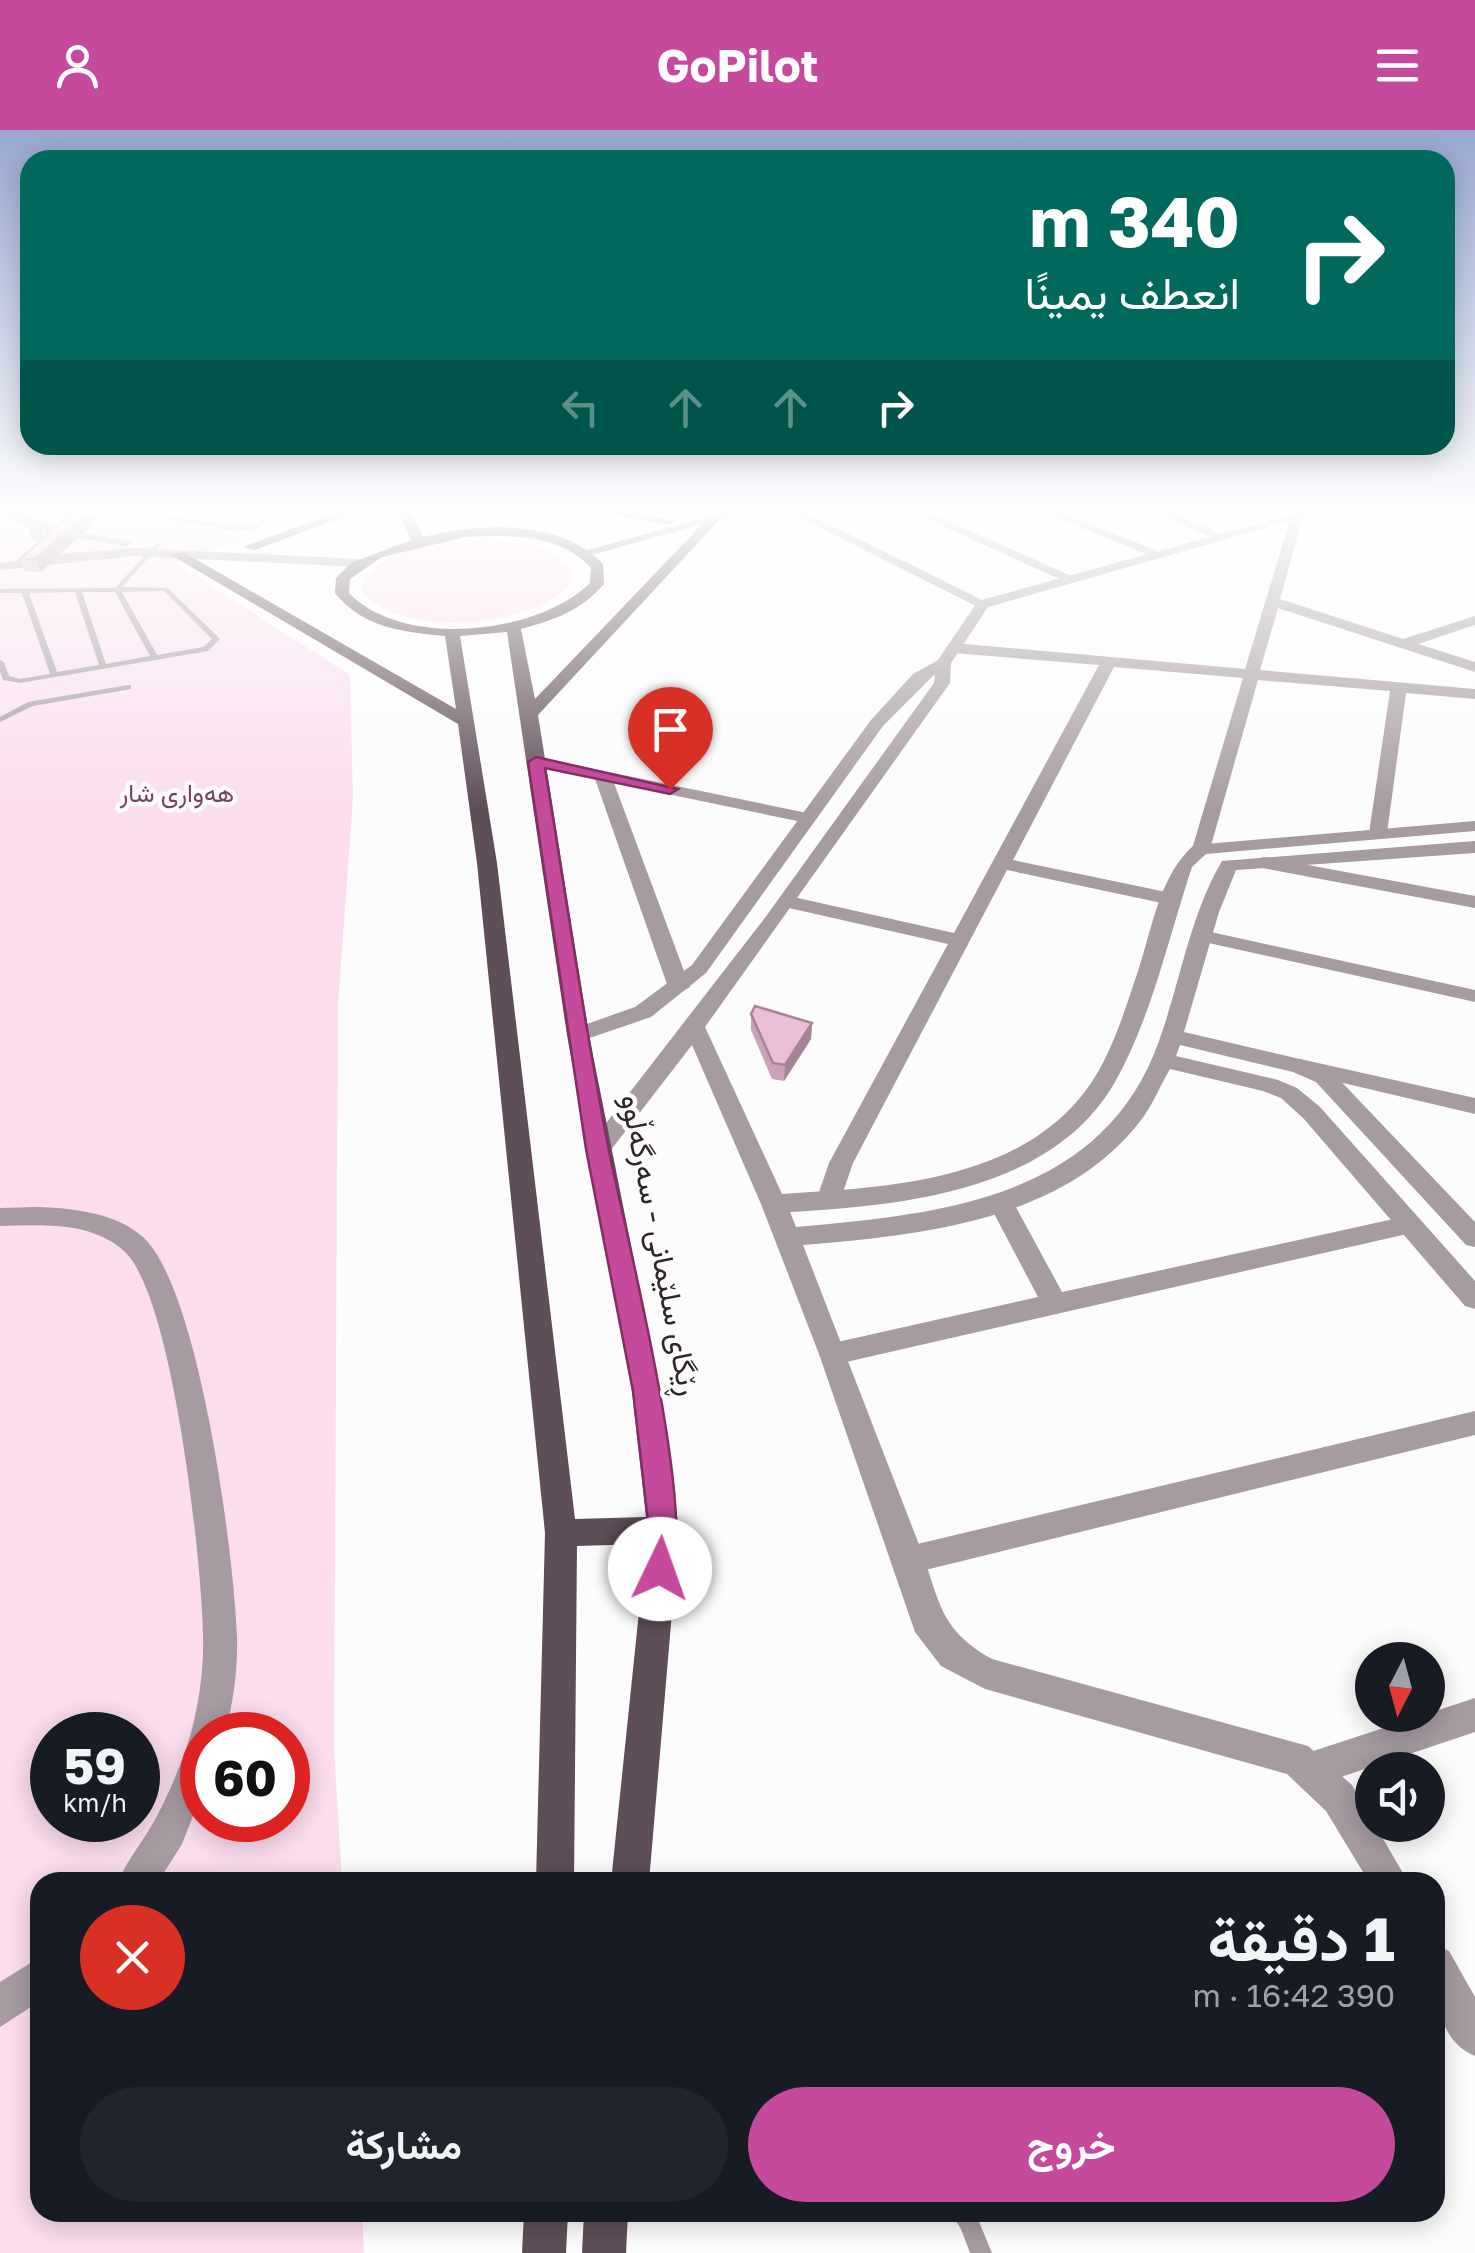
<!DOCTYPE html>
<html lang="ar">
<meta charset="utf-8">
<style>
body{margin:0;font-family:"Golos Text",Vazirmatn,sans-serif;background:#20242c;color:#f1f3f6;direction:rtl;height:100vh;display:flex;flex-direction:column;font-size:38px;white-space:nowrap}
*{box-sizing:border-box;margin:0}
p{font-size:32px;color:#9ea1a6}
.icon{flex:none;width:55px;height:55px;fill:none;stroke:currentColor;stroke-width:2;stroke-linecap:round;stroke-linejoin:round}
.map{position:relative;flex:1;overflow:hidden;direction:ltr}
.details{position:absolute;left:30px;top:1742px;width:1415px;height:350px;display:flex;flex-direction:column;background:#171b24;border-radius:30px;box-shadow:0 5px 25px #0003;direction:rtl}
.details>*{flex:none}
.guide{position:absolute;left:20px;top:20px;width:1435px;height:305px;border-radius:30px;box-shadow:0 5px 25px #0003;direction:rtl;background:#00695c;color:#fff;overflow:hidden}
.needle{width:65px;rotate:186deg}
.buttons{position:absolute;left:1355px;top:1512px;display:grid;gap:20px}
.buttons a{display:grid;place-items:center;width:90px;height:90px;border-radius:50%;background:#171b24;box-shadow:0 5px 25px #0003;font-size:50px}
.speed{position:absolute;left:30px;top:1582px;display:flex;gap:20px;font-size:50px;font-weight:700;text-align:center}
.speed>*{display:grid;place-content:center;width:130px;height:130px;border-radius:50%;background:#171b24;box-shadow:0 5px 25px #0003;line-height:1}
.speed small{font-size:25px;font-weight:400}
.speed .limit{border:15px solid #d22;background:#fff;color:#111}
.pin{position:absolute;display:grid;place-items:center;width:85px;height:85px;color:#fff;margin:-102px -42px;border-radius:50% 50% 50% 0;rotate:-45deg;box-shadow:0 0 10px #0007}
.pin .icon{rotate:45deg}
.me{position:absolute;width:110px;margin:-55px;rotate:3deg;stroke-linejoin:round;filter:drop-shadow(0 0 8px #0008)}
.turn{display:flex;align-items:center;gap:35px;height:210px;padding:0 50px;font-size:45px}
.turn .icon{width:130px;height:130px;stroke-width:2.5}
.turn b{display:block;font-size:70px;line-height:85px}
.lanes{display:flex;align-items:center;height:95px;padding:0 50px;background:#0003;justify-content:center;gap:50px;direction:ltr}
.lanes .off{opacity:.35}
.round{display:grid;place-items:center;flex:none;width:105px;height:105px;border-radius:52px;background:#20242c}
.summary{display:flex;align-items:center;justify-content:space-between;height:170px;padding:0 50px}
h1{font-size:60px;font-weight:700;line-height:75px}
.action{display:flex;gap:20px;margin-top:auto;padding:20px 50px}
.action a{flex:1;height:115px;border-radius:60px;background:#c54a9b;color:#fff;font-size:40px;font-weight:700;line-height:115px;text-align:center}
.action a+a{background:#20242c;color:#f1f3f6}
header{display:flex;justify-content:space-between;align-items:center;height:130px;padding:0 50px;background:#c54a9b;color:#fff;font-size:45px;font-weight:700}
.map>svg:first-child{display:block}
.green{fill:#fbddee;fill-rule:evenodd}
.lines{fill:none;stroke-linecap:round;stroke-linejoin:round}
.service{fill:#a69ba1;fill-rule:evenodd}
.minor{fill:#a69ba1;fill-rule:evenodd}
.tertiary{fill:#a69ba1;fill-rule:evenodd}
.secondary{fill:#7d6d76;fill-rule:evenodd}
.primary{fill:#5f4d57;fill-rule:evenodd}
.wall{fill:#caa3ba}
.shaded-wall{fill:#a48597}
.building{fill:#ebbed8;stroke:#a48597;stroke-width:2.5}
.route{fill:#c54a9b;stroke:#803065;stroke-width:2.5}
.labels{text-anchor:middle;stroke-width:9;stroke-linejoin:round;paint-order:stroke}
.far-park-label{font-size:25px;fill:#784063;stroke:#fcfcfc}
.street-label{font-size:30px;fill:#2f252b;stroke:#fcfcfc}
</style>
<header><svg class="icon" aria-label="menu" viewBox="0 0 24 24"><path d="M4 6h16M4 12h16M4 18h16"/></svg>GoPilot<svg class="icon" aria-label="person" viewBox="0 0 24 24"><circle cx="12" cy="8" r="4"/><path d="M4 21q1-7 8-7t8 7"/></svg></header>
<div class="map">
<svg width="1475" height="2123" viewBox="0 0 1475 2123">
<rect width="100%" height="100%" fill="#fcfcfc"/>
<g class="green">
<path d="M0 382 325 383 174 432 350 545 353 668 338 875 334 1617 342 1752H40V2082L362 2083 364 2123H0ZM52 1605H138V1690H52ZM202 1605H288V1690H202Z"/>
<path d="M466 411C500 411 564 407 574 449 541 498 397 512 362 460 371 419 432 415 466 411Z"/>
</g>
<g class="lines">
<g class="service">
<path d="M129 382C172 382 214 399 257 395L262 387 235 382H252L269 386 261 398 237 401Z"/>
<path d="M156 413 161 414 122 457 168 458 220 509 208 521 20 553 3 550 0 542V530L4 532 9 546 20 549 50 544 22 463H0V459L115 458ZM164 461 212 509 203 517 157 525 122 462ZM75 462 99 535 57 542 29 463ZM82 462H115L150 526 106 534Z"/>
<path d="M128 555H131V559L33 576 0 592V587L28 572Z"/>
<path d="M950 2082H975L992 2123H970L961 2099Z"/>
</g>
<g class="minor">
<path d="M789 382H805L990 474 978 477Z"/>
<path d="M911 382H928L1078 449 1066 452Z"/>
<path d="M1042 382H1060L1168 425 1156 428Z"/>
<path d="M1156 382H1173L1230 408 1218 411Z"/>
<path d="M1297 383 1303 387 1280 469 1403 509 1475 486V495L1418 514 1475 532V542L1278 478 1260 540 1475 559V569L1406 563 1387 703 1378 709 1369 703 1390 561 1258 550 1210 719 1201 725 1192 719 1243 548 1114 537 1013 730 1171 763 1181 769 1171 775 1007 740 853 1033 838 1077H820L816 1071 829 1033 948 814 789 778 779 772 789 766 954 803 1099 535 953 523 945 518 953 513 1245 539 1291 387Z"/>
<path d="M536 627 807 683 816 688 807 693 614 653 690 857 679 863 668 857 595 649 530 636 527 632Z"/>
<path d="M1264 727 1475 766V778L1257 737V729Z"/>
<path d="M1202 800 1475 860V872L1195 810 1192 806Z"/>
<path d="M1300 929 1475 968V984L1292 941 1289 936Z"/>
<path d="M1003 1067 1012 1070 1062 1162 1407 1086 1416 1088 1420 1095 1416 1102 1407 1104 833 1235 823 1232 819 1224 823 1216 833 1213 1038 1167 990 1076 994 1070Z"/>
<path d="M1475 1281V1305L909 1444 898 1440 893 1430 898 1420 909 1416Z"/>
<path d="M1475 1568V1602L1311 1657 1298 1652 1293 1639 1298 1626Z"/>
</g>
<g class="tertiary">
<path d="M0 382H17L65 400 133 412 126 416 42 402 44 407 37 411 30 407 28 397Z"/>
<path d="M1300 382H1321L988 477 951 533 950 553 705 897 782 1064C883 1058 1009 1052 1079 969 1110 933 1124 882 1139 838 1153 795 1160 745 1194 715L1475 691V701L1206 724 1192 737C1168 809 1152 886 1115 952 1052 1062 903 1075 790 1082L796 1097C940 1084 1103 1069 1159 911 1180 853 1190 785 1222 731L1475 711V723L1236 740 1219 782 1184 902 1308 931 1332 942 1475 1092V1117L1466 1115 1316 952 1293 942 1180 915 1176 926 1278 950 1297 958 1320 977 1475 1151V1179L1465 1176 1304 989 1281 968 1263 961 1170 939C1161 954 1154 972 1144 986 1068 1091 922 1105 803 1115L925 1430C940 1478 945 1503 992 1529L1308 1616 1352 1655 1408 1752H1369L1326 1681 1287 1644 985 1559 941 1536 915 1502 819 1224 761 1074 692 915 607 1025 598 1027 586 1019 767 785 934 553 935 544 883 596 706 843 651 887 578 912 567 905 570 900 635 877 692 835 871 590 913 544 938 530 978 471Z"/>
<path d="M135 418 360 429 367 433 360 437 135 426 0 440V434L46 425Z"/>
<path d="M36 1077C71 1078 116 1082 144 1108 200 1162 234 1425 237 1506 238 1540 233 1573 225 1605H202V1663L182 1714 158 1752H118C128 1728 145 1709 157 1686 171 1659 186 1624 193 1595 200 1566 204 1535 203 1505 202 1433 173 1165 124 1121 91 1091 41 1095 0 1096V1078Z"/>
<path d="M1435 1815 1449 1821 1475 1867V1926C1433 1909 1435 1854 1435 1815Z"/>
<path d="M40 1827V1871L0 1897V1852Z"/>
</g>
<path class="secondary" d="M725 382H746L584 427 577 423Z"/>
<g class="primary">
<path d="M337 382H356L255 420 243 417Z"/>
<path d="M399 382H411L423 407C480 393 559 388 603 434L604 454C581 481 554 490 521 499L535 569 710 386 720 389 538 585 589 905 660 1261 679 1400 649 1752H611L646 1414 577 1416 574 1752H536L545 1403 477 733 458 594 171 425 183 422 456 579 445 506C403 502 363 498 335 463L336 448 351 433 411 410ZM466 407C510 405 559 403 591 438L590 453C537 505 403 519 349 463L350 449 382 427ZM507 502 567 905 632 1261 646 1387 575 1389 497 733 460 506Z"/>
<path d="M597 382H632L675 391 669 395Z"/>
<path d="M524 2082H568L566 2123H522Z"/>
<path d="M584 2082H628L626 2123H582Z"/>
</g>
</g>
<g class="wall">
<path d="M72 382H92L95 392 41 442 24 441 20 429Z"/>
<path d="M751 884 812 893 811 909 784 951 772 949 751 900Z"/>
</g>
<g class="shaded-wall">
<path d="M88 382H92L95 392 41 442 36 429Z"/>
<path d="M812 893 811 909 784 951 785 935Z"/>
</g>
<g class="building">
<path d="M72 382H88L36 429H20Z"/>
<path d="M755 876 812 893 785 935 773 933 751 884Z"/>
</g>
<linearGradient id="sky" x2="0" y2="1"><stop stop-color="#97a7d0"/><stop offset="0.56" stop-color="#fefefe"/><stop offset="1" stop-color="#fefefe" stop-opacity="0"/></linearGradient>
<rect width="1475" height="679" fill="url(#sky)"/>
<path class="route" d="M536 627 678 659 670 664 545 638C566 766 584 894 609 1021 625 1101 698 1386 670 1448L660 1452 649 1448 645 1439 649 1400 633 1261 586 1019 528 632Z"/>
<g class="labels">
<g class="far-park-label">
<text x="177" y="672">هەواری شار</text>
</g>
<g class="street-label">
<text transform="translate(660 1115) rotate(79)" y="10">ڕێگای سلێمانی - سەرگەڵوو</text>
</g>
</g>
</svg>
<div class="buttons">
<a><svg class="needle" viewBox="-14 -14 28 28"><path d="M0-13l5 13h-10z" fill="#e53935"/><path d="M0 13l5-13h-10z" fill="#9ea1a6"/></svg></a>
<a><svg class="icon" aria-label="sound" viewBox="0 0 24 24"><path d="M4 9h4l5-4v14l-5-4H4zM17 9q2 3 0 6"/></svg></a>
</div>
<div class="speed"><div>59<small>km/h</small></div><div class="limit">60</div></div>
<div class="pin" style="left:670px;top:659px;background:#d93025"><svg class="icon" aria-label="arrive" viewBox="0 0 24 24"><path d="M6 21V4h12l-3 4 3 4H6"/></svg></div>
<svg class="me" style="left:660px;top:1439px" viewBox="-20 -20 40 40"><circle r="19" fill="#fff"/><path d="M0-13L10 11 0 6-10 11z" fill="#c54a9b"/></svg>
<div class="guide">
<div class="turn"><svg class="icon" aria-label="right" viewBox="0 0 24 24"><path d="M7 20v-9h11M14 6l5 5-5 5"/></svg><div><b>340 m</b>انعطف يمينًا</div></div>
<div class="lanes"><svg class="icon off" aria-label="left" viewBox="0 0 24 24"><path d="M17 20v-9H6M10 6l-5 5 5 5"/></svg><svg class="icon off" aria-label="ahead" viewBox="0 0 24 24"><path d="M12 20V5M6 11l6-6 6 6"/></svg><svg class="icon off" aria-label="ahead" viewBox="0 0 24 24"><path d="M12 20V5M6 11l6-6 6 6"/></svg><svg class="icon" aria-label="right" viewBox="0 0 24 24"><path d="M7 20v-9h11M14 6l5 5-5 5"/></svg></div>
</div>
<section class="details">
<div class="summary"><div><h1>1 دقيقة</h1><p>390 m · 16:42</p></div><a class="round" style="background:#d93025;color:#fff"><svg class="icon" aria-label="close" viewBox="0 0 24 24"><path d="M6 6l12 12M18 6L6 18"/></svg></a></div>
<div class="action"><a>خروج</a><a>مشاركة</a></div>
</section>
</div>
